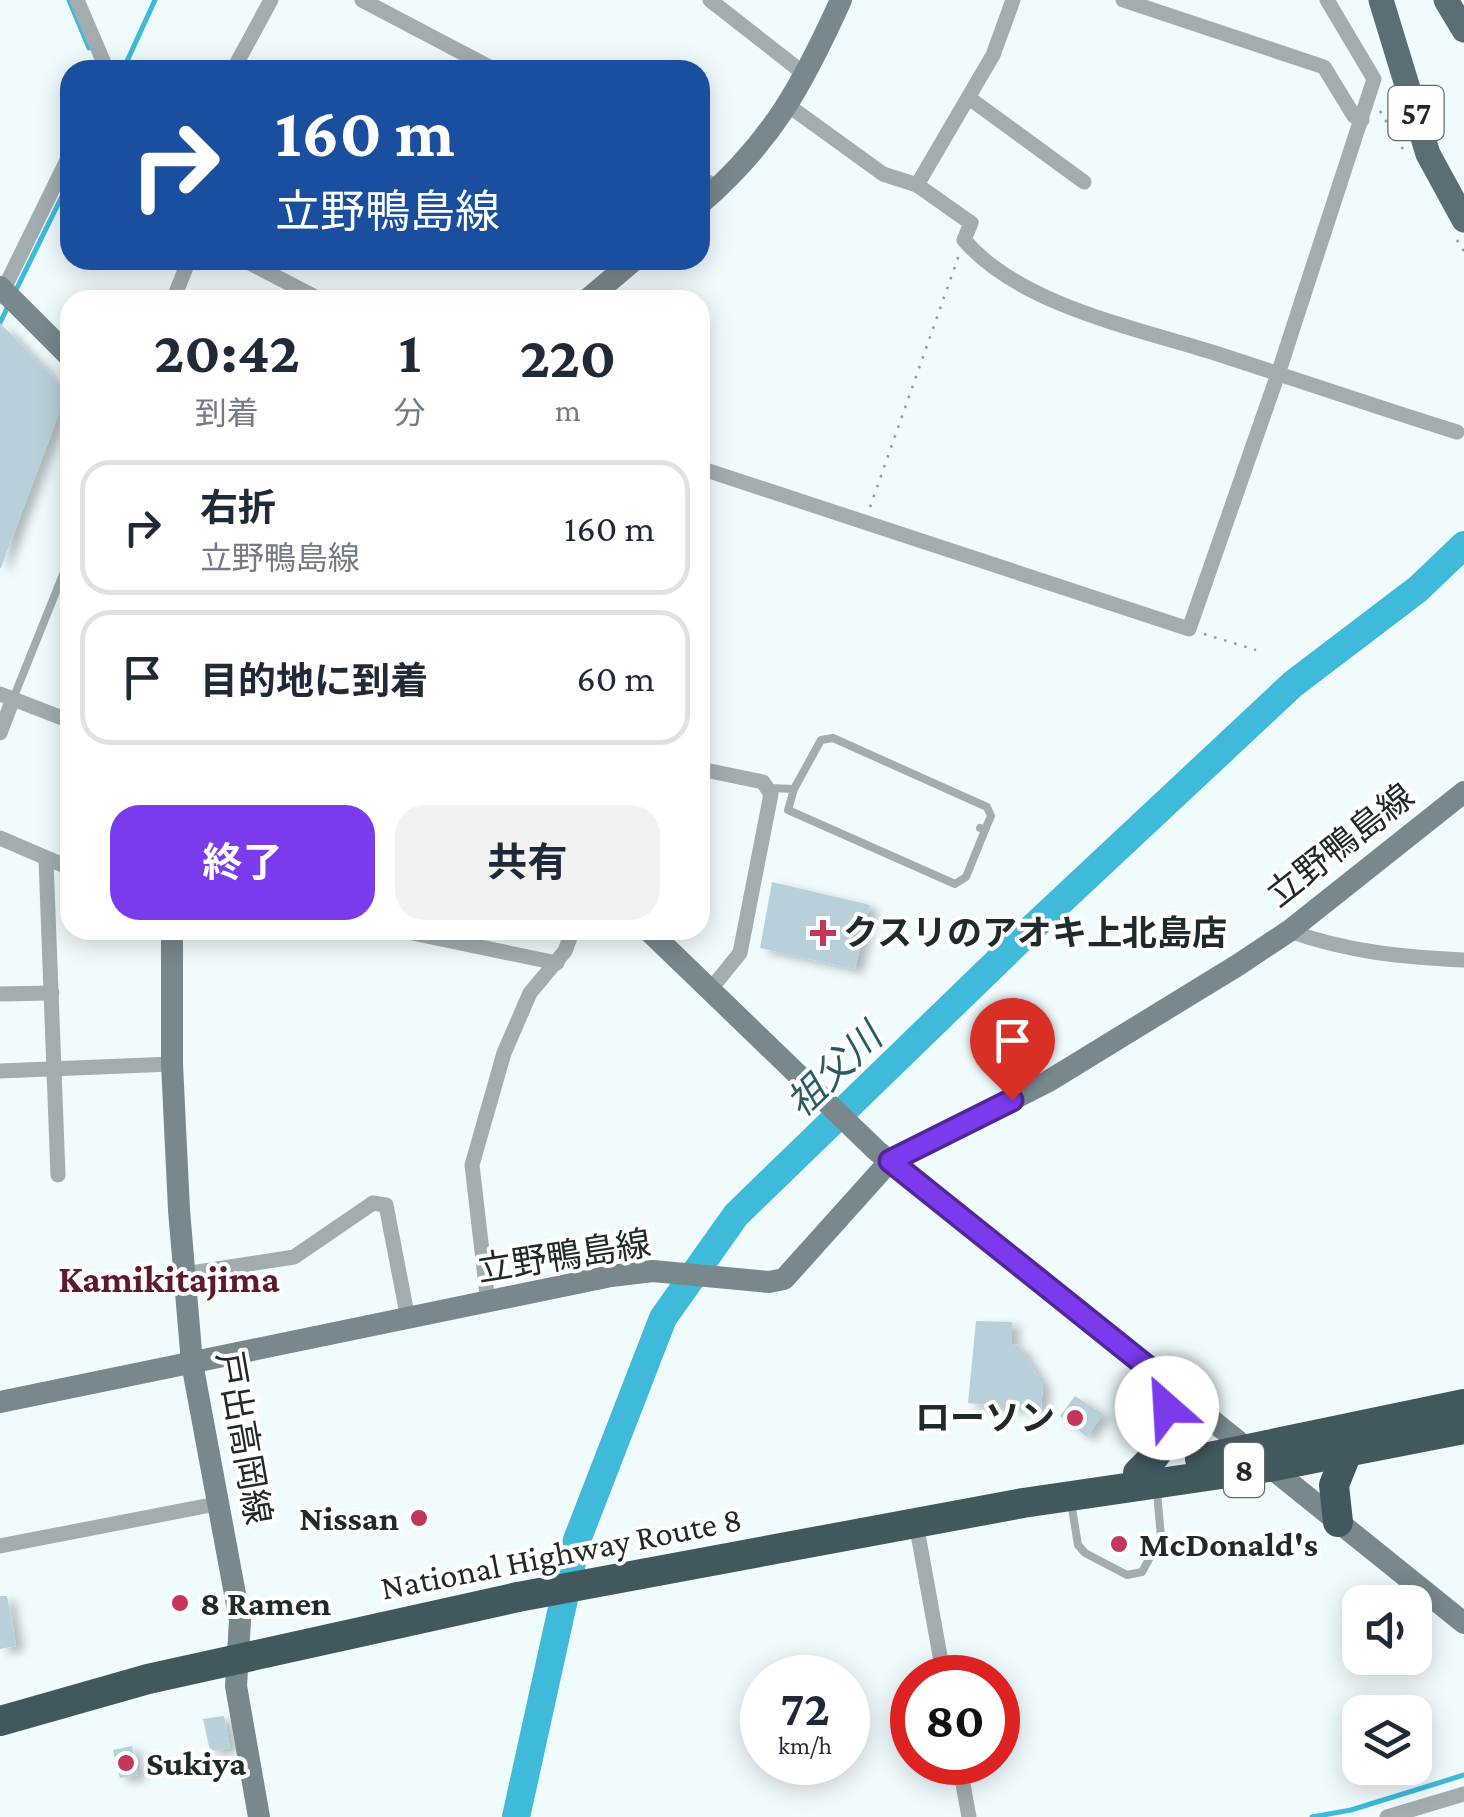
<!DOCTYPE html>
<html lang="ja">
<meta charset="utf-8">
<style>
body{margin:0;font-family:"Crimson Pro","Noto Sans JP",serif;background:#f2f2f3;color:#1f2937;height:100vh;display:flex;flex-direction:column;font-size:38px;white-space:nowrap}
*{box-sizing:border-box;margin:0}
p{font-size:32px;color:#747a83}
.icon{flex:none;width:55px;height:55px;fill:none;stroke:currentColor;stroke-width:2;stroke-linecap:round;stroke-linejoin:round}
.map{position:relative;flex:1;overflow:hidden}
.details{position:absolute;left:60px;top:290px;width:650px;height:650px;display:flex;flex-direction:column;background:#fff;border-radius:30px;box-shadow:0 5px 25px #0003}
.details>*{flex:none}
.guide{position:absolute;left:60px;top:60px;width:650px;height:210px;border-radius:30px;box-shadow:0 5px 25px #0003;background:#1a4fa0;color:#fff;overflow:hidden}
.buttons{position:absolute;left:1342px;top:1585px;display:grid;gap:20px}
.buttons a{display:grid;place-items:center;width:90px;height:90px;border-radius:20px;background:#fff;box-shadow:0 5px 25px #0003;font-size:50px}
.speed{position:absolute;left:740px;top:1655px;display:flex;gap:20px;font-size:50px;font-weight:700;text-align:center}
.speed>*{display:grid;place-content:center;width:130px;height:130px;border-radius:50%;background:#fff;box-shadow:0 5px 25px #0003;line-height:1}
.speed small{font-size:25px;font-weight:400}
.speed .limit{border:15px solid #d22;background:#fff;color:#111}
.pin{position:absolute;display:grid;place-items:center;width:85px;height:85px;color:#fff;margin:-102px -42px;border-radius:50% 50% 50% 0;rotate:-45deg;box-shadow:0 0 10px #0007}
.pin .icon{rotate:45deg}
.me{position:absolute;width:110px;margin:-55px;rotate:334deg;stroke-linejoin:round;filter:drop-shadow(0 0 8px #0008)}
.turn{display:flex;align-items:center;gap:35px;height:210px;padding:0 50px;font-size:45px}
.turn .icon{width:130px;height:130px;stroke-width:2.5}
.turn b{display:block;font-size:70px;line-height:85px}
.eta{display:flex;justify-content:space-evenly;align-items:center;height:170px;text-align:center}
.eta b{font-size:60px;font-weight:700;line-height:70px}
.primary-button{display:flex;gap:20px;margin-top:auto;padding:20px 50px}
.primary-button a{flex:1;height:115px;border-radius:30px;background:#7c3aed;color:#fff;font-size:40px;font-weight:700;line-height:115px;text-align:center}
.primary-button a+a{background:#f2f2f3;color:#1f2937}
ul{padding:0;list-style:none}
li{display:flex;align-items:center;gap:30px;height:135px;margin:0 20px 15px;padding:0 30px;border:5px solid #e0e1e3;border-radius:30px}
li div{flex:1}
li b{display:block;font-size:38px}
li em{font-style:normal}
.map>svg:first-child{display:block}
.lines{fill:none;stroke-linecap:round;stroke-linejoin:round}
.stream{stroke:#3fbadb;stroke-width:5}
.river{stroke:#3fbadb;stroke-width:28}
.building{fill:#b7d0d9;filter:url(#shadow)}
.path{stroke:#919b9e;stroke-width:2.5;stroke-dasharray:2.5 8;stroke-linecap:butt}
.lane{stroke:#a2adb0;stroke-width:8}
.street{stroke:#a2adb0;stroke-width:15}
.secondary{stroke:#78888d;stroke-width:22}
.primary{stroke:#5b6e75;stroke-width:25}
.highway{stroke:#41585f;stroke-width:30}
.route-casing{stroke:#51269a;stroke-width:25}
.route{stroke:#7c3aed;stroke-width:18}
.poi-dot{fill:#c5365b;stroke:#fff;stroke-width:4}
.labels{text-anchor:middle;stroke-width:8;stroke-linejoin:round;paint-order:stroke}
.shield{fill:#fff;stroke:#636a6c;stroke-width:2.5}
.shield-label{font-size:32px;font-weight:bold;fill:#202a2d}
.street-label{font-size:35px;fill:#202a2d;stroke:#fff}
.poi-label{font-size:35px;font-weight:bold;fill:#202a2d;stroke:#fff;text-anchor:start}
.water-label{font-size:38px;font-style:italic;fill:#295a69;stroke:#fff}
.neighbourhood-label{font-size:38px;font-weight:bold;fill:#5e192a;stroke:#fff}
</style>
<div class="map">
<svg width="1464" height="1817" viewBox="0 0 1464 1817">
<defs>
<filter id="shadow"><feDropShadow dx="8" dy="4.5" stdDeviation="5" flood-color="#0004"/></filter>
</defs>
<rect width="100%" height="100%" fill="#f0fbfe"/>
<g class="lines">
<g class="stream">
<path d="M69 0 89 48"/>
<path d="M123 70 155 0"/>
<path d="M14 294 70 180"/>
<path d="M0 323 9 304"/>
<path d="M1312 1817 1351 1810 1464 1775"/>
</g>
<path class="river" d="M516 1817 577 1540 663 1318 736 1215 1029 931 1293 684 1418 589 1464 545"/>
</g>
<g class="building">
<path d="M0 323 67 392 1 568H0Z"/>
<path d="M772 882 870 905 855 969 760 948Z"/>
<path d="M976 1321 1012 1322 1011 1344 1018 1345 1043 1385 1041 1409 968 1403Z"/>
<path d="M1075 1396 1103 1414 1087 1437 1060 1416Z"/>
<path d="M0 1596H7L16 1646 0 1649Z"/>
<path d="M224 1716 230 1748 210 1751 203 1719Z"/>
<path d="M132 1746 138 1775 120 1778 113 1750Z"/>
</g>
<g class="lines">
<g class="path">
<path d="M1380 111 1404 151"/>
<path d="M1457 240 1464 251"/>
<path d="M870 507 959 255"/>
<path d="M1204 634 1256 650"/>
</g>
<g class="lane">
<path d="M13 699 70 557"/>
<path d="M769 788 794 789 788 810 955 884 966 877 985 830 980 828"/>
<path d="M794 789 821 740 833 738 987 807 991 816 985 830"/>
<path d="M1071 1502 1078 1545 1085 1553 1127 1575 1142 1572 1161 1537 1157 1492"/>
</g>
<g class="street">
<path d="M77 0 107 70"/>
<path d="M362 0 495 70"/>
<path d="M710 0 807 76"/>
<path d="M1123 0 1324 67 1354 116 1362 120"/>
<path d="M233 70 271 0"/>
<path d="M969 98 1084 182"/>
<path d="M789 106 883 174 917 185 971 223 964 240C1021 306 1137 328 1218 354 1298 380 1377 407 1457 432"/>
<path d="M700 178 719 188"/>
<path d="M917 185 993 55 1013 0"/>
<path d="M244 260 321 300"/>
<path d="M0 297 70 154"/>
<path d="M173 300 189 260"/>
<path d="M700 468 1189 629 1278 374 1374 79 1327 0"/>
<path d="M0 694 70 721"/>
<path d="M0 733 13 699"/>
<path d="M700 769 763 782 771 794 740 953 710 990"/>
<path d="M0 838 70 868"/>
<path d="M46 860 58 1175"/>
<path d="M398 930 557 963"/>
<path d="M1289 931C1349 952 1401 957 1464 960"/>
<path d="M0 994 52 993"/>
<path d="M0 1071 172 1064"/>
<path d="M185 1274 294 1257 373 1203 386 1205 408 1319"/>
<path d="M488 1303 472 1165 504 1053 530 993 565 951 573 930"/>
<path d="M916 1523 944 1678"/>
<path d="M0 1546 221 1503"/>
<path d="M959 1762 969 1817"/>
<path d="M1387 1817 1464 1794"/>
</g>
<g class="secondary">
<path d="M700 204C772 142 803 84 841 0"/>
<path d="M0 287 70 357"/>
<path d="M587 300 634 260"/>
<path d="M172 930V1064L179 1210 192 1363 240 1621 236 1686 259 1817"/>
<path d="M648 930 877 1151 1464 1623"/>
<path d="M0 1402 611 1276 653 1271 769 1282 784 1279 890 1161 1047 1082 1238 965 1289 931 1464 792"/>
</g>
<g class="primary">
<path d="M1381 0 1428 154 1464 220"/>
<path d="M1446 0 1464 30"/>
</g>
<g class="highway">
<path d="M1200 1459 1464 1404"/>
<path d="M1138 1473C1175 1439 1171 1424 1160 1377"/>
<path d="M1338 1522 1334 1485 1348 1450"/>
<path d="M0 1721 148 1679 518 1597 1023 1503 1269 1467 1464 1429"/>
</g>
</g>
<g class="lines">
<defs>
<path id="route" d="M1012 1100 890 1161 1160 1377 1167 1408"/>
</defs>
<use href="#route" class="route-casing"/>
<use href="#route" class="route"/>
</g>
<g class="poi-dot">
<path d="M818 918h10v10h10v10h-10v10h-10v-10h-10v-10h10z"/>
<circle cx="1075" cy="1418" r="10"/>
<circle cx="419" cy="1518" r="10"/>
<circle cx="1119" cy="1544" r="10"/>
<circle cx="180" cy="1603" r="10"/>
<circle cx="126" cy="1763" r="10"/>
</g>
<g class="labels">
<g class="shield">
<rect x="1388.5" y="86" width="55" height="54" rx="8"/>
<rect x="1224" y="1443" width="40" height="54" rx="8"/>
</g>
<g class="shield-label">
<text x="1416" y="124">57</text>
<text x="1244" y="1481">8</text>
</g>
<g class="street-label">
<text transform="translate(1340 845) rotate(-38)" y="12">立野鴨島線</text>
<text transform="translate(564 1256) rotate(-9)" y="12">立野鴨島線</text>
<text transform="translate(244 1438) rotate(80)" y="12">戸出高岡線</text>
<text transform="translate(561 1553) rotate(-11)" y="12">National Highway Route 8</text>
</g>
<g class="poi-label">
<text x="843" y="945">クスリのアオキ上北島店</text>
<text x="1055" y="1430" text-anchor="end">ローソン</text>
<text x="399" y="1530" text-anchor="end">Nissan</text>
<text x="1139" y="1556">McDonald's</text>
<text x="200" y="1615">8 Ramen</text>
<text x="146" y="1775">Sukiya</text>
</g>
<g class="water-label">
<text transform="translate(834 1070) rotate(-44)" y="13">祖父川</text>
</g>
<g class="neighbourhood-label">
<text x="169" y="1292">Kamikitajima</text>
</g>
</g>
</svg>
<div class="buttons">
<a><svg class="icon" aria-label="sound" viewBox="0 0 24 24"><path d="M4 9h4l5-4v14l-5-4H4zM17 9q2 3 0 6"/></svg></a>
<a><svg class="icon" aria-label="layers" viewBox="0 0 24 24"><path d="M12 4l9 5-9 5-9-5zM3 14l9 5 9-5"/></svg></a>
</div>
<div class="speed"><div>72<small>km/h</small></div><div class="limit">80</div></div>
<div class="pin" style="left:1012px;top:1100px;background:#d93025"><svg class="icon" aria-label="arrive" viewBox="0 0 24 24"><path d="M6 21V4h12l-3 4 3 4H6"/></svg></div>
<svg class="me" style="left:1167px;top:1408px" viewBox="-20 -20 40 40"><circle r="19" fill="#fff"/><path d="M0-13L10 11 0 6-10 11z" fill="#7c3aed"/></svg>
<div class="guide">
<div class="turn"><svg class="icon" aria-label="right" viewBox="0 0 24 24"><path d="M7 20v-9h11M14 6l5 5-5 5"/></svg><div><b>160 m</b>立野鴨島線</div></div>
</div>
<section class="details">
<div class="eta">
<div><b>20:42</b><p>到着</p></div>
<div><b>1</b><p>分</p></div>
<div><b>220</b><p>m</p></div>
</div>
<ul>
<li><svg class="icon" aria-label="right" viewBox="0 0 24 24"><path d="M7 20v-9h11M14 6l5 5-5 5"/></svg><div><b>右折</b><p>立野鴨島線</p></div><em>160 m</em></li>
<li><svg class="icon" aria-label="arrive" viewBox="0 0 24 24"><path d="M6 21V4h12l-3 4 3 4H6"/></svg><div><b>目的地に到着</b></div><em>60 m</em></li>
</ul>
<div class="primary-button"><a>終了</a><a>共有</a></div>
</section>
</div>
